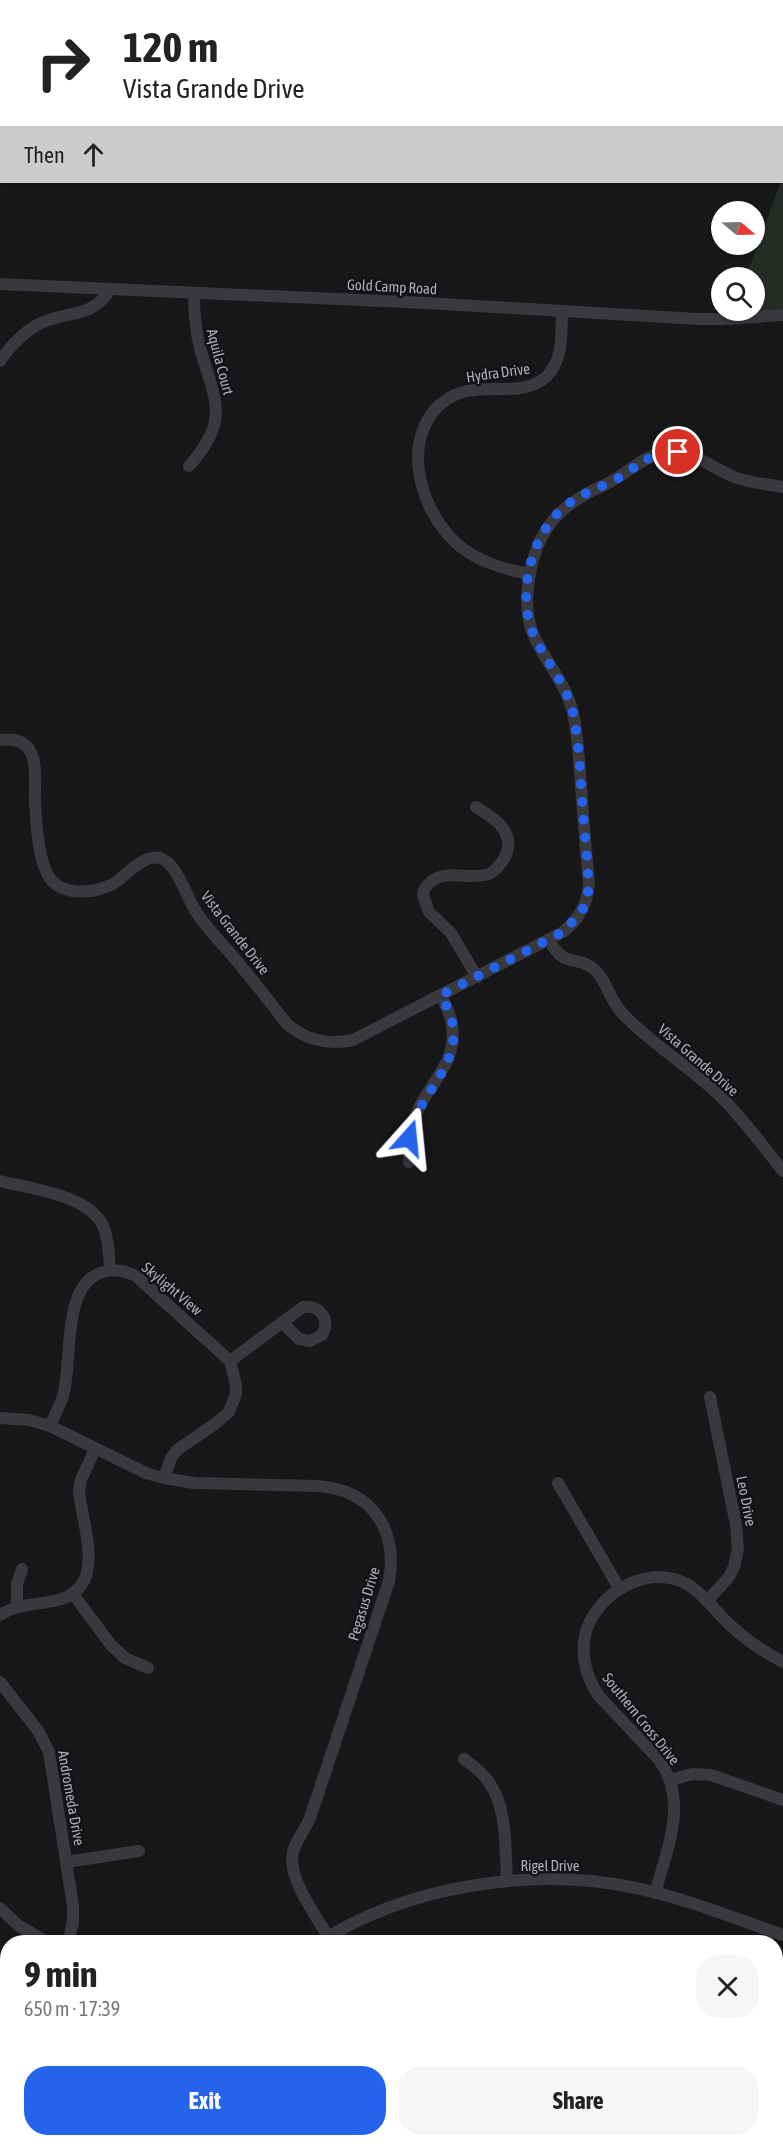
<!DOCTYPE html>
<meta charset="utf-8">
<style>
body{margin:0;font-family:"Asap Condensed",sans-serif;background:#f6f6f6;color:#222;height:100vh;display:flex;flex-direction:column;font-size:22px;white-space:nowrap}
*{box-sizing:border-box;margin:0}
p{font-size:20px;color:#767676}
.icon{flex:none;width:33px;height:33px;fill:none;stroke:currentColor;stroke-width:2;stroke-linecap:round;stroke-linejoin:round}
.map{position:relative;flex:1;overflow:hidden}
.panel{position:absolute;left:0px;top:1935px;width:783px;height:212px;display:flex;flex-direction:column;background:#fff;border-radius:24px 24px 0 0;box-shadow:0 2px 4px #0004}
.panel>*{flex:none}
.top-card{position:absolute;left:0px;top:0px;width:783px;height:183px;box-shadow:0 2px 4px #0004;background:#fff;color:#222;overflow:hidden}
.needle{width:39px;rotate:109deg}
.tools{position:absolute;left:711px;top:201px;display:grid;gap:12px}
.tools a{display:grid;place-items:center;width:54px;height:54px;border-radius:50%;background:#fff;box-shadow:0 2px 4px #0004;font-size:30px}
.pin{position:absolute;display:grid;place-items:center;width:51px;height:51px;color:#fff;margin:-26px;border:3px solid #fff;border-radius:50%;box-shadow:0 2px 6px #0007}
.me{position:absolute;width:66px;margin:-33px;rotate:18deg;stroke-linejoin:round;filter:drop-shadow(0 0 4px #0008)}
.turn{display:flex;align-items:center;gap:21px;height:126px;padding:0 24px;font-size:27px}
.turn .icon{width:78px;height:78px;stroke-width:2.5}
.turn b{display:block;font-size:42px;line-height:51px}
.then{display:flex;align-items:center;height:57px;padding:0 24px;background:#0003;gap:12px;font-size:22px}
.round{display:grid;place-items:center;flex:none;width:63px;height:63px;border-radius:24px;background:#f6f6f6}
.headline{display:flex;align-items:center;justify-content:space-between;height:102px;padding:0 24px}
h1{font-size:36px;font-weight:700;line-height:45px}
.action{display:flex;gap:12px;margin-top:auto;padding:12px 24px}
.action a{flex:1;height:69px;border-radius:24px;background:#2563eb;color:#fff;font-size:24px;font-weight:700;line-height:69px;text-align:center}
.action a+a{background:#f6f6f6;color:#222}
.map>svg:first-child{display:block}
.green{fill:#242c25}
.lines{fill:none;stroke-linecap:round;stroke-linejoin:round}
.minor{stroke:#39393e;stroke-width:12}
.route{stroke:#2563eb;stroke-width:10;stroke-dasharray:0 18}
.labels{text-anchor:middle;stroke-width:5;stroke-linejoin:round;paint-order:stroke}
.street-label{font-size:15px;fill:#aaaeb9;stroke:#131315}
</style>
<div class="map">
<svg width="783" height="2146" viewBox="0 0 783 2146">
<rect width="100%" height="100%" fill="#18181a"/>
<path class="green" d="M783 175V309L733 313 734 311 754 310V278L746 277Z"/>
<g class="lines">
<g class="minor">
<path d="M0 72 2 73"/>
<path d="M0 157 2 158"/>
<path d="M0 284 426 303 698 319H728L783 315"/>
<path d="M0 361C9 347 26 330 41 323 71 309 90 320 111 289"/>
<path d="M189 466C231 419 215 401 200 348 195 329 194 312 194 293"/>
<path d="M530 574C506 570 482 563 462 548 425 519 401 453 433 412 466 370 517 405 547 376 564 358 561 333 562 311"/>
<path d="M0 740C43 734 34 776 35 802 36 823 38 866 53 882 58 887 66 890 73 891 87 893 100 890 113 884 126 876 143 854 160 858 177 863 186 896 195 910 206 928 222 943 235 959 253 980 270 1002 287 1024 307 1041 328 1045 353 1040L563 932C579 919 587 905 589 884 586 851 583 818 581 785 579 761 578 736 573 713 566 683 546 663 534 636 526 618 526 598 529 579 537 529 559 505 604 485 626 476 643 454 667 452 694 450 711 468 734 477 750 483 767 484 783 487"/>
<path d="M476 807C495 819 517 832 505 857 501 864 496 871 489 874 473 880 453 871 437 878 430 881 424 887 423 895L429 912 451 933 477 977"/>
<path d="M549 940C566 971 577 953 596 971 607 982 610 1001 623 1014 651 1044 688 1065 718 1094 742 1117 762 1145 783 1171"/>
<path d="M409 1162C408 1140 412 1120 423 1100 438 1076 457 1056 452 1025 451 1014 445 1005 441 995"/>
<path d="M0 1181C32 1189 91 1195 104 1228 109 1241 109 1257 110 1270"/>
<path d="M230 1361 303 1307C320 1305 331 1319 322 1335L310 1341 299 1339 282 1322"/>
<path d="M0 1418 29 1420 50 1426 146 1473 164 1478 194 1483 318 1486C372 1490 398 1529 389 1581L310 1818C305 1830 296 1840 293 1852 287 1878 316 1915 328 1937"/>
<path d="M50 1426C54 1416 60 1406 63 1396 73 1362 61 1288 100 1273 112 1268 124 1270 136 1276L230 1361 236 1385V1394L229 1412 215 1424 177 1450 171 1458 164 1478"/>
<path d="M558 1483 619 1588"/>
<path d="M73 1594 111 1645 125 1658 148 1668"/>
<path d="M707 1601 729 1577 734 1567 738 1549 736 1525 710 1397"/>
<path d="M17 1607V1584L22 1569"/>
<path d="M0 1615C17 1604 35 1605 54 1601 110 1590 82 1528 79 1490L81 1480 95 1449"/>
<path d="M0 1682 39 1732 49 1752 73 1906V1922L68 1942"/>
<path d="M464 1759C473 1766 482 1772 488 1781 508 1807 505 1850 507 1881"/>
<path d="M671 1780 692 1774 711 1775 783 1800"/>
<path d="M66 1862 139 1851"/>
<path d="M655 1893C667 1849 689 1801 659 1760L598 1695C584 1673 578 1646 590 1621 608 1588 650 1565 687 1584 704 1594 716 1612 730 1625 746 1640 764 1652 783 1662"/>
<path d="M0 1908 19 1926 47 1942"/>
<path d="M320 1942C407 1886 530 1867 631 1887 683 1897 733 1918 783 1935"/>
<path d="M776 2071 783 2073"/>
<path d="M0 2139 8 2118"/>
<path d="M573 2139 606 2146"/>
<path d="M134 2146 137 2139"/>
<path d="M286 2146 291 2139"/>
<path d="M493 2146 525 2139"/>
</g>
</g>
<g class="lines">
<path class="route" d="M409 1138C415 1097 459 1070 453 1026 451 1015 446 1005 441 995L563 932 582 911 588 895C589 868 585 840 583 813 580 780 580 746 573 713 566 684 547 663 534 636 515 594 532 531 568 504 581 495 595 489 609 483 635 471 645 452 678 452"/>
</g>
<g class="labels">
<g class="street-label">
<text transform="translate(392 287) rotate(3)" y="5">Gold Camp Road</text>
<text transform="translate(220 362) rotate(75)" y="5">Aquila Court</text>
<text transform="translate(498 373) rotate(-8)" y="5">Hydra Drive</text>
<text transform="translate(235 933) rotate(52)" y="5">Vista Grande Drive</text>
<text transform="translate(698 1060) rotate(41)" y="5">Vista Grande Drive</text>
<text transform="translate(172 1289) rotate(40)" y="5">Skylight View</text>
<text transform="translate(746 1501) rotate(79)" y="5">Leo Drive</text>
<text transform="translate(364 1604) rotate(-73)" y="5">Pegasus Drive</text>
<text transform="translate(641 1719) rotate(51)" y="5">Southern Cross Drive</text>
<text transform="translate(71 1798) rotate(80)" y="5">Andromeda Drive</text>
<text x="550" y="1871">Rigel Drive</text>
</g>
</g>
</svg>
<div class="tools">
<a><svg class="needle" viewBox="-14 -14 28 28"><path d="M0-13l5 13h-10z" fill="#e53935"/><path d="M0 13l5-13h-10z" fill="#767676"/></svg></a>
<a><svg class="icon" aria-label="search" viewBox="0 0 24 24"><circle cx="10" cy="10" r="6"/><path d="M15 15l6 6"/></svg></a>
</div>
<div class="pin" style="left:678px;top:452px;background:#d93025"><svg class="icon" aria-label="arrive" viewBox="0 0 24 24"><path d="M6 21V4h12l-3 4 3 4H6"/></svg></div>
<svg class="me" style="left:409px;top:1138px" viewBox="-20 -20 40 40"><path d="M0-17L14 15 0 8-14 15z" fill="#2563eb" stroke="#fff" stroke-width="4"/></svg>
<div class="top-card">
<div class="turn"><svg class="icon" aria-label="right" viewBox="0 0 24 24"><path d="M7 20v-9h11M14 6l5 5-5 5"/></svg><div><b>120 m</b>Vista Grande Drive</div></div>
<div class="then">Then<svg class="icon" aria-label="ahead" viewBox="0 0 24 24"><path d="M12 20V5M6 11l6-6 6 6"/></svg></div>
</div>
<section class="panel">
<div class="headline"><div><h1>9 min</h1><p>650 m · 17:39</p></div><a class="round"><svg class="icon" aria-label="close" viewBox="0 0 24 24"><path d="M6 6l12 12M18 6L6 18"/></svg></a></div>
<div class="action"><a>Exit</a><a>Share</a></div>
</section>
</div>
